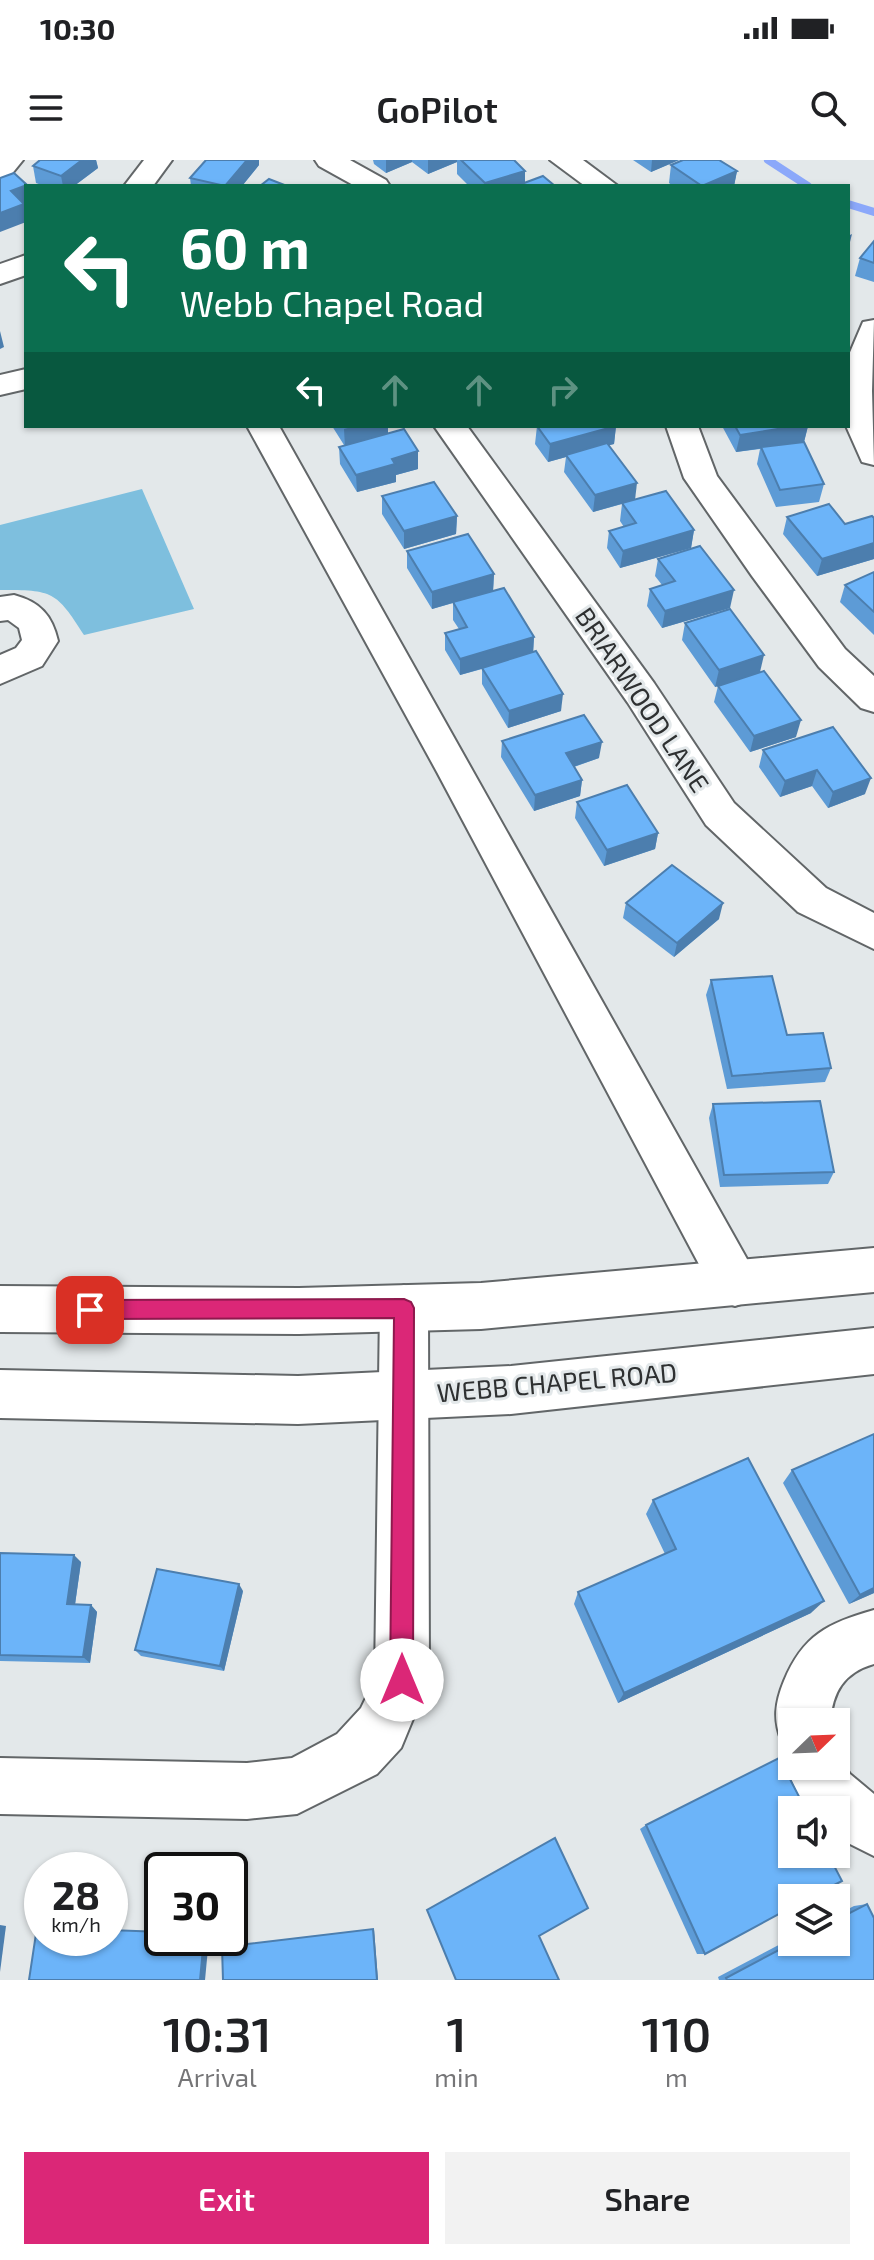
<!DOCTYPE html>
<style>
body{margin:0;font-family:"Exo 2",sans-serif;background:#f2f2f2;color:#202124;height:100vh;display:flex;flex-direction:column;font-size:30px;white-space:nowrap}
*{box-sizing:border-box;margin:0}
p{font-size:26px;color:#757577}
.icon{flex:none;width:44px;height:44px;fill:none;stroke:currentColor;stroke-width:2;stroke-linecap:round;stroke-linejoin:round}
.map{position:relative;height:1820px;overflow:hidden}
.side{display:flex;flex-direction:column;background:#fff;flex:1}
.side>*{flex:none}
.top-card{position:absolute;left:24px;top:24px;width:826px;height:244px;border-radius:0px;box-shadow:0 2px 6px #0004;background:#0b6e4f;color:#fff;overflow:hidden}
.needle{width:52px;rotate:67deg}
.buttons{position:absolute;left:778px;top:1548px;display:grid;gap:16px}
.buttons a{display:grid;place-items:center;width:72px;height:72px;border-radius:0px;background:#fff;box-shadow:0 2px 6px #0004;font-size:40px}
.speed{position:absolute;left:24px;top:1692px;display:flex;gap:16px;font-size:40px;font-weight:700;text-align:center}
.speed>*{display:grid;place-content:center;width:104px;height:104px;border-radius:50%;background:#fff;box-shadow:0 2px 6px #0004;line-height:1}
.speed small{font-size:20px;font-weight:400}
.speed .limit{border:4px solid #111;border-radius:12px;background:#fff;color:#111}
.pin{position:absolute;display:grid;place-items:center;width:68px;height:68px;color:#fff;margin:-34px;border-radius:16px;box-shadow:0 4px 12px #0006}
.me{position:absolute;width:88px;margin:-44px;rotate:0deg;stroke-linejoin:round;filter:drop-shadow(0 0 6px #0008)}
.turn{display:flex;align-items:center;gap:28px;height:168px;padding:0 24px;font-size:36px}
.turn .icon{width:104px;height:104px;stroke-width:2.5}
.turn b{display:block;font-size:56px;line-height:68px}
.lanes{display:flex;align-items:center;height:76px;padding:0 24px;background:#0003;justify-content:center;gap:40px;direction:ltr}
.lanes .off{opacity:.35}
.eta{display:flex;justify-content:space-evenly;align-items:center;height:136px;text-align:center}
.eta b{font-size:48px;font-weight:600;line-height:56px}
.button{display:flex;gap:16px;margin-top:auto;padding:16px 24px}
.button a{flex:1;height:92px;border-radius:0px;background:#db2777;color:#fff;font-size:32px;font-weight:600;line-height:92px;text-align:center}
.button a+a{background:#f2f2f2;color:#202124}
.status{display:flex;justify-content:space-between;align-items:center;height:56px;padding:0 40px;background:#fff;direction:ltr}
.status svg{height:22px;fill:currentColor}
header{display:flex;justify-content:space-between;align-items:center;height:104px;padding:0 24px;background:#fff;font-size:36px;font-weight:600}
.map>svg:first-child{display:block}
.green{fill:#7ebfde}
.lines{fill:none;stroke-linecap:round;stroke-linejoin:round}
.stream{stroke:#8ba8fa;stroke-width:8}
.minor-casing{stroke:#626668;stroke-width:4}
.major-casing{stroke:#626668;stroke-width:4}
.minor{fill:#fff;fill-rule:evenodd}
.major{fill:#fff;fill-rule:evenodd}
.wall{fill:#5d9bd6}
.shaded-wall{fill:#4c7eae}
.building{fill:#6cb4f9;stroke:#4c7eae;stroke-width:2}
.route{fill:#db2777;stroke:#8e194d;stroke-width:2}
.labels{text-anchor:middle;stroke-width:6;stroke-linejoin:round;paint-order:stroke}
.street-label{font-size:26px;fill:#2e3031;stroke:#e3e8ea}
</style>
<div class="status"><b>10:30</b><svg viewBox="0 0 49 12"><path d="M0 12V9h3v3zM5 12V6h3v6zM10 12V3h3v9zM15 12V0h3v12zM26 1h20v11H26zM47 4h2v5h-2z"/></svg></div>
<header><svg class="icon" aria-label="menu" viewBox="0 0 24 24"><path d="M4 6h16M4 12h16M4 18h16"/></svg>GoPilot<svg class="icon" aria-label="search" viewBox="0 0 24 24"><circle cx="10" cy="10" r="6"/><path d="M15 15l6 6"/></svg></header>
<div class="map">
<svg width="874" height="1820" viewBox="0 0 874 1820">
<rect width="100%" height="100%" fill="#e3e8ea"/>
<path class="green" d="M142 329 194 449 84 475C56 431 53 430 0 430V365Z"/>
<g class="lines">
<g class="stream">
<path d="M768 0 808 26"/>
<path d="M848 44 874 52"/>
</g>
<defs>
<g id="minor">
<path d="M0 0H23L10 16 0 18Z"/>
<path d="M144 0H172L153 26H124Z"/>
<path d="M315 0H350L386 20 390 26H355L319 6Z"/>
<path d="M550 0H583L618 26H585Z"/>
<path d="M26 95V115L0 124V104Z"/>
<path d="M874 160 872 231 874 305 862 302 846 266 848 197 863 162Z"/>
<path d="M26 209V229L0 235V215Z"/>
<path d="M247 266H279L752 1108 759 1124 752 1140 735 1146 718 1140 437 612Z"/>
<path d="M434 266H467L654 523 734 643 826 728 874 753V789L798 752 706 665 628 543Z"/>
<path d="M666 266H698L717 316 845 489 874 516V552L861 548 819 507 752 416 684 318Z"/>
<path d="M14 435C40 442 52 455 58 481L42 506 0 524V495L16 488 22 480 19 468 8 460 0 461V437Z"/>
<path d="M404 1125 421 1132 428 1148 429 1520 401 1588 377 1614 297 1654 247 1659 0 1654V1598L247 1603 292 1598 337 1574 361 1548 375 1519 380 1148 387 1132Z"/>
<path d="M874 1450V1504C843 1513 833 1532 830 1562H792V1586L782 1582C773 1560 775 1543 784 1521 803 1475 828 1463 874 1450Z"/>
<path d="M792 1589V1606H836V1593L850 1614 874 1634V1696L836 1677V1650H807L803 1645 785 1606Z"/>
</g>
<g id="major">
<path d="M874 1088V1132L481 1169 299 1174 0 1172V1126L299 1128 481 1123Z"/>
<path d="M874 1168V1214L511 1254 298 1264 0 1258V1210L298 1216 511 1206Z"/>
</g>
</defs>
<use href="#minor" class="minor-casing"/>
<use href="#major" class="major-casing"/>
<use href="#minor" class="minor"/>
<use href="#major" class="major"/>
</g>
<g class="wall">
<path d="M40 0H96L98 8 74 26H44L36 23 33 6Z"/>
<path d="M206 0H259V5L242 26H191L190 18Z"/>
<path d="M373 0H514L525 23 555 26H469L457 14V2L428 14 412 2 386 13 374 4Z"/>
<path d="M633 0H679L651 12Z"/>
<path d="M671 5 737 11 734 26H673L669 23Z"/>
<path d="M874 81V122L855 116 860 98Z"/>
<path d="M332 266H388V274L418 309 396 315V322L357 332 340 304 339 287 344 285Z"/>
<path d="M537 266H616L614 284 609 285 635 340 694 370 691 388 620 408 607 388 609 371 624 367 620 361 622 344 593 352 564 312 566 297 548 302 535 284Z"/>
<path d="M722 266H808L804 282 824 324 819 342 776 347 757 304 760 289 736 292Z"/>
<path d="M382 336 457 356 456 374 404 389 382 354Z"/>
<path d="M787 357 845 364 874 358V399L817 416 783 374Z"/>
<path d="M407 391 494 414 493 431 534 477 533 492 561 551 508 568 482 524V509L460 515 445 490V473L459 469 453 460V443L432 449 407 408Z"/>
<path d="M658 399 730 448 662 468 647 446 650 429 662 425 655 416Z"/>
<path d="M874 412V475L840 442 845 425Z"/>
<path d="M685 463 760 512 796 577 750 592 714 542 718 526 715 527 682 480Z"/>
<path d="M833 567 865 634 828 648 812 626 780 637 759 607 763 590Z"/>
<path d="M502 581 599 598 574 607 582 620 580 636 534 651 501 597Z"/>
<path d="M577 642 658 673 655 689 604 706 575 658Z"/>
<path d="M626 743 719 759 674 797 623 758Z"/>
<path d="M711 820 831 908 825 922 727 929 706 835Z"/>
<path d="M713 944 834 1012 828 1024 720 1027 709 958Z"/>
<path d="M874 1274V1433L849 1444 783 1323 792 1310Z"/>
<path d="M653 1340 811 1453 618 1543 574 1444 578 1432 665 1394 646 1354Z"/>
<path d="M0 1393 81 1402 75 1445H91L97 1452 90 1503 0 1501Z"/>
<path d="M243 1431 224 1511 141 1496 135 1490Z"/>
<path d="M646 1665 705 1794H697L640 1669Z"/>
<path d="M867 1744 874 1820H719L718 1817 792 1778V1782H836V1755L854 1746Z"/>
</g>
<g class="shaded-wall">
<path d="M82 0H96L98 8 74 26H63L61 16Z"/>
<path d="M247 0H259V5L242 26H225Z"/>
<path d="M386 0H412V2L386 13Z"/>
<path d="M428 0H457V2L428 14Z"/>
<path d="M652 0H679L651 12Z"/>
<path d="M525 11V26H484L485 23Z"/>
<path d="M737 11 734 26H702Z"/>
<path d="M27 25 26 45H24L26 62 0 72V53L11 31Z"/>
<path d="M852 74 848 90V76Z"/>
<path d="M0 171 4 187 0 189Z"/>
<path d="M355 266H388V275L345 287 344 269Z"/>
<path d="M616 266 614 284 567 296 566 295V297L548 302 550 284Z"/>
<path d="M796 266H808L804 282 736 292 740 275Z"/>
<path d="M418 291V309L396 315V322L357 332 356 315 392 299Z"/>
<path d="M637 323 635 340 593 352 595 335Z"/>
<path d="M457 356 456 374 404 389V371Z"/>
<path d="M694 370 691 388 620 408 623 391Z"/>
<path d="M874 383V399L817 416 822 399Z"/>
<path d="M494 414 493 431 432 449V432Z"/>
<path d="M734 430 730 448 662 468 665 451Z"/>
<path d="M534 477 533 494 460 515V499Z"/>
<path d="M764 495 760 512 715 527 719 510Z"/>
<path d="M563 534 561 551 508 568 509 551Z"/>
<path d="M801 560 796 577 750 592 754 576Z"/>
<path d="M602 582 599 598 564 610 566 593Z"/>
<path d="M817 610 812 626 780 637 785 621Z"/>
<path d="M871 618 865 634 828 648 833 632Z"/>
<path d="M582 620 580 636 534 651 535 635Z"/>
<path d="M658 673 655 689 604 706 607 690Z"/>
<path d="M723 743 719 759 674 797 677 783Z"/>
<path d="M74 1395 81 1402 74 1451 67 1444Z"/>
<path d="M239 1424 243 1431 224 1511 220 1506Z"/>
<path d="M874 1428V1433L849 1444 860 1435Z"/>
<path d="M824 1441 811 1453 618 1543 624 1533Z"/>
<path d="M91 1445 97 1452 90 1503 83 1497Z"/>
<path d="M0 1765 6 1766 0 1812Z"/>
<path d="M373 1769H374L378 1820H377Z"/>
<path d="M204 1778H209L205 1820H200Z"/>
</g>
<g class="building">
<path d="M40 0H82L61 16 33 6Z"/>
<path d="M206 0H247L225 26 190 18Z"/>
<path d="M461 0H514L525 11 485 23Z"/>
<path d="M683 0H719L737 11 702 26 671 5Z"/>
<path d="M14 13 27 25 11 31 24 44 0 53V18Z"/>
<path d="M543 16 555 26H516Z"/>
<path d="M269 19 287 26H260Z"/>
<path d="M874 81V103L860 98Z"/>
<path d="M537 266H616L550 284Z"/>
<path d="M735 266H796L740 275Z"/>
<path d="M404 269 418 291 392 299 395 304 356 315 339 287Z"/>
<path d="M804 282 824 324 780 330 761 287Z"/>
<path d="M607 283 637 323 595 335 566 295Z"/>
<path d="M434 322 457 356 404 371 382 336Z"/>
<path d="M666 331 694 370 623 391 609 371 636 363 622 343Z"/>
<path d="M829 344 845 364 872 356 874 358V383L822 399 787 357Z"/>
<path d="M468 374 494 414 432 432 407 391Z"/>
<path d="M700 386 734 430 665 451 650 429 675 421 658 399Z"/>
<path d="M874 412V452L845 425Z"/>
<path d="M504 428 534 477 460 499 445 473 467 467 453 442Z"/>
<path d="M730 449 764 495 719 510 685 463Z"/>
<path d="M536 491 563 534 509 551 482 508Z"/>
<path d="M764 511 801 560 754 576 718 526Z"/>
<path d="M584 555 602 582 566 593 582 620 535 635 502 581Z"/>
<path d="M833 567 871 618 833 632 817 610 785 621 763 590Z"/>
<path d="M627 625 658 673 607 690 577 642Z"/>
<path d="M672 705 723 743 677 783 626 743Z"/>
<path d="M772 816 787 875 823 873 831 908 732 916 711 820Z"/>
<path d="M820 941 834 1012 724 1015 713 944Z"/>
<path d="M874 1274V1428L860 1435 792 1310Z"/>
<path d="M748 1298 824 1441 624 1533 578 1432 676 1389 653 1340Z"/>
<path d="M0 1393 74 1395 67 1444 91 1445 83 1497 0 1495Z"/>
<path d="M157 1409 239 1424 220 1506 135 1490Z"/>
<path d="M779 1598 806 1650H792V1694H828L842 1721 809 1738H792V1747L705 1794 646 1665Z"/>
<path d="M555 1678 588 1748 539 1776 559 1820H456L427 1750Z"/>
<path d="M867 1744 874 1758V1820H727L726 1818 794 1782H836V1760Z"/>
<path d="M37 1767H42V1778H110V1770L162 1772V1778H204L200 1820H29Z"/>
<path d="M373 1769 377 1820H223L222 1787Z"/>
</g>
<path class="route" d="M404 1139 411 1142 414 1148 413 1520 410 1528 402 1532 394 1528 390 1520 394 1158 90 1159 83 1156 80 1150 83 1143 90 1140Z"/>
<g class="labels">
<g class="street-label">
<text transform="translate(642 540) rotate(56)" y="9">BRIARWOOD LANE</text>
<text transform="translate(557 1223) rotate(-5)" y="9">WEBB CHAPEL ROAD</text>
</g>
</g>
</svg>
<div class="buttons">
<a><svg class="needle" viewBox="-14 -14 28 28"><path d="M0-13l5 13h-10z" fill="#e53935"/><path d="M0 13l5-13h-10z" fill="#757577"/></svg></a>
<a><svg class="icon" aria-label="sound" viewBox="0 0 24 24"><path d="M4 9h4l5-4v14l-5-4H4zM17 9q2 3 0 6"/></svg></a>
<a><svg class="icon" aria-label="layers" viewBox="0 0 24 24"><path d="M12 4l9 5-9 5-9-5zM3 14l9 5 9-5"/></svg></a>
</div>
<div class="speed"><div>28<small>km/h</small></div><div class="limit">30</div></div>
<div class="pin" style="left:90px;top:1150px;background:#d93025"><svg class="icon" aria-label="arrive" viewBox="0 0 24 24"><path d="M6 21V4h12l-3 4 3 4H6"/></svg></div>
<svg class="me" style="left:402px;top:1520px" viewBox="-20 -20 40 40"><circle r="19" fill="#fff"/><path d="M0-13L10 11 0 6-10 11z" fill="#db2777"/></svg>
<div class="top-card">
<div class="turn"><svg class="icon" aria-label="left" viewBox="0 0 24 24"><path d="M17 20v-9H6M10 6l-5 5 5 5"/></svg><div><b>60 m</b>Webb Chapel Road</div></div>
<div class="lanes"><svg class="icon" aria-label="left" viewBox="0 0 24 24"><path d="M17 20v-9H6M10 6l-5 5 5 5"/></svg><svg class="icon off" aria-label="ahead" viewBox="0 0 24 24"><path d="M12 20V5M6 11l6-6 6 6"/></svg><svg class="icon off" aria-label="ahead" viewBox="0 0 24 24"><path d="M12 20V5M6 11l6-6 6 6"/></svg><svg class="icon off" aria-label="right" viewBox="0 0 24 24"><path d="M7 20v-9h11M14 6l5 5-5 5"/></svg></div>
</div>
</div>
<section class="side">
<div class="eta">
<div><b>10:31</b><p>Arrival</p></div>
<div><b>1</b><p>min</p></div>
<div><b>110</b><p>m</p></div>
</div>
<div class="button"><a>Exit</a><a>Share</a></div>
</section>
